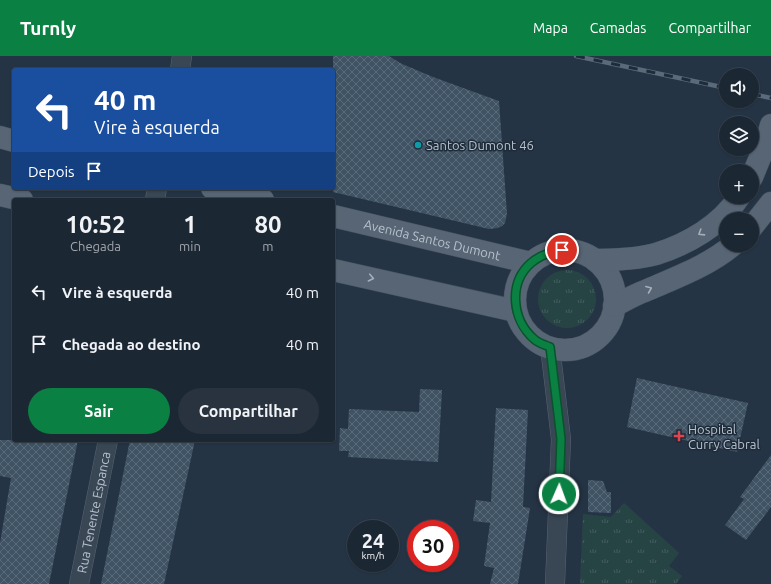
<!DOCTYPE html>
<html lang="pt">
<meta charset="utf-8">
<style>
body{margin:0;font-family:Ubuntu,sans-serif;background:#293340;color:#f1f3f6;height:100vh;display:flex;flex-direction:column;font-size:15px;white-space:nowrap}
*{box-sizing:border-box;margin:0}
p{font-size:13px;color:#a0a5ac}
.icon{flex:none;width:22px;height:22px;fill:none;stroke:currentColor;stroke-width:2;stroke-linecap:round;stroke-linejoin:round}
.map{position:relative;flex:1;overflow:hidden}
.details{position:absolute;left:12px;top:142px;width:323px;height:244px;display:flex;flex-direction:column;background:#1c2734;border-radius:4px;box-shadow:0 1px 3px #0004,0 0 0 1px #3a444f}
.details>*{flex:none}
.top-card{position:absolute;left:12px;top:12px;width:323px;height:122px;border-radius:4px;box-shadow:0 1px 3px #0004,0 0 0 1px #3a444f;background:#1a4fa0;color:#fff;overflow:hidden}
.buttons{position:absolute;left:719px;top:12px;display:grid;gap:8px}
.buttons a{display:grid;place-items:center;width:40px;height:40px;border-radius:50%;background:#1c2734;box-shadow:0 1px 3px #0004,0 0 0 1px #3a444f;font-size:20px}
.speed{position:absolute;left:347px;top:464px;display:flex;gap:8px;font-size:20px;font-weight:700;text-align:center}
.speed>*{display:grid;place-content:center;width:52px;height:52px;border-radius:50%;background:#1c2734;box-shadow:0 1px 3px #0004,0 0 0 1px #3a444f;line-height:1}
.speed small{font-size:10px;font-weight:400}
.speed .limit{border:6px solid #d22;background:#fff;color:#111}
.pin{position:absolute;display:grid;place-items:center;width:34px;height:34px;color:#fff;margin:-17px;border:2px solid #fff;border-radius:50%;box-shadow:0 1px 4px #0007}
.me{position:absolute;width:44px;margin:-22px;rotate:2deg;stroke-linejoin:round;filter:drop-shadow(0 0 3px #0008)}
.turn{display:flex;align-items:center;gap:14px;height:84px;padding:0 16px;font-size:18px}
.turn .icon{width:52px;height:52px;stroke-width:2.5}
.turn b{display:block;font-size:28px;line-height:34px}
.then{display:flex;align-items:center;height:38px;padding:0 16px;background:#0003;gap:8px;font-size:15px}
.eta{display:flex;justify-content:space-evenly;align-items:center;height:68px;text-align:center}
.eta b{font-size:24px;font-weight:600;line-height:28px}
.action{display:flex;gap:8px;margin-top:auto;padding:8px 16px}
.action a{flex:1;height:46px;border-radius:24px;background:#0b8043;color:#fff;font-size:16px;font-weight:600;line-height:46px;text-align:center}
.action a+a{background:#293340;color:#f1f3f6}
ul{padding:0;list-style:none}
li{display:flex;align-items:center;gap:12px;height:52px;padding:0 16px}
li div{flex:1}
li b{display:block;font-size:15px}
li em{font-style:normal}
header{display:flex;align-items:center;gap:24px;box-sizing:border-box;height:56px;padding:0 20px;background:#0b8043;color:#fff}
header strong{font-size:19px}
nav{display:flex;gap:22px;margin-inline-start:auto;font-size:14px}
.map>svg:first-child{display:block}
.grass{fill:url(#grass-tufts)}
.building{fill:url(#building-cross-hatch)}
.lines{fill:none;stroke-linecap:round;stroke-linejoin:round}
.minor-casing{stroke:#586471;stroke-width:20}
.primary-casing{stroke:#434f5d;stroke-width:23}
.minor{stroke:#394654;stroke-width:19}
.primary{stroke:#576574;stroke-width:22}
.rail-casing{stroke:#5b6a7b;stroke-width:4.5}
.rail{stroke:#1e2b39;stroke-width:3;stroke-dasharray:9;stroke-linecap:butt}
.oneway{stroke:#a4afbb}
.route-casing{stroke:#07532c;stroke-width:10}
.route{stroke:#0b8043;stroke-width:7}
.culture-dot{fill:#0f9aa8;stroke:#1e2b39;stroke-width:1.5}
.health-dot{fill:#e0444e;stroke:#1e2b39;stroke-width:1.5}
.labels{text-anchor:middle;stroke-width:3;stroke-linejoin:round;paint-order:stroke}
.poi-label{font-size:13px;fill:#b7c1cd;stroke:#1e2b39;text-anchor:start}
.street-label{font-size:13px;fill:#b7c1cd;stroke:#1e2b39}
</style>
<header>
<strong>Turnly</strong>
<nav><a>Mapa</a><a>Camadas</a><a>Compartilhar</a></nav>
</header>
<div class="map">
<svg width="771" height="528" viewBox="0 0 771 528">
<defs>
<pattern id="grass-tufts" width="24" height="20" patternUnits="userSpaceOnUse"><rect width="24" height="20" fill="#274445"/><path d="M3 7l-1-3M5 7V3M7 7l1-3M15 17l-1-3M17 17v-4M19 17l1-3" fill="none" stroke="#445d5f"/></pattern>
<pattern id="building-cross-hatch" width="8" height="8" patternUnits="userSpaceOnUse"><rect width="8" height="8" fill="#405364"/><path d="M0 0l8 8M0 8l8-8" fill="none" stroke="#596a79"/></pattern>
</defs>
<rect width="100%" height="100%" fill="#253445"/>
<g class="grass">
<circle cx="567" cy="243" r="29"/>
<path d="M624 447 679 497 669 510 682 520 676 528H580L583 458 611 461Z"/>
</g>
<g class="building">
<path d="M333 0H389L400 7 433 21 499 45 507 158 505 167 502 170 498 172 489 173 333 136Z"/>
<path d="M637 322 748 347 737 396 627 371Z"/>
<path d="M420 333 442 334 438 406 348 401 349 395H339L340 372 348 373 349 353 419 356Z"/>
<path d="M496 352 528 354 523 451 530 452 518 528H490L494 512 484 510 490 467 473 465 476 444 491 446Z"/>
<path d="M0 384H78L49 528H0V487L11 422 0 420Z"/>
<path d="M130 384H195L164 528H101Z"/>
<path d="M771 399V451L746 484 725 469 744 443 740 441Z"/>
<path d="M588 424 603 425 607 436H611V457L588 456Z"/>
</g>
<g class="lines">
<defs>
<g id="minor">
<path d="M180 14 182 0"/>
<path d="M155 144 157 132"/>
<path d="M550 291 561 383 555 528"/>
<path id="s1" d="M79 528 108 384"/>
</g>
<g id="primary">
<path d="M0 81 14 85"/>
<path d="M752 121 766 87 771 69"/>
<path d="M212 132 263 144"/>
<path d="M0 139 22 144"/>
<path id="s2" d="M333 160 531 207"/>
<path d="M752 171 771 147"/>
<circle cx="565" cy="244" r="50"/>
<path d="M595 204C615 204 637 203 656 198 688 188 721 169 739 141"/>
<path d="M333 214 516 255"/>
<path d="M614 250C624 245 634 239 645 235 675 222 708 210 733 189"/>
</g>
</defs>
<use href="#minor" class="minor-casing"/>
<use href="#primary" class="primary-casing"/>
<use href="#minor" class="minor"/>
<use href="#primary" class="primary"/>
<defs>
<g id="rail">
<path d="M576 0 726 32"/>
<path d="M752 38 771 42"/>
</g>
</defs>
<use href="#rail" class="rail-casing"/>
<use href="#rail" class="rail"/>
</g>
<defs><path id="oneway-chevron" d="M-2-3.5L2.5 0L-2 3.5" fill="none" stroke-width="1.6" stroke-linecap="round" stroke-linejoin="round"/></defs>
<g class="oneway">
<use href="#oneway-chevron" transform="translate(701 177) rotate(148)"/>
<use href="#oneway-chevron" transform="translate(371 222) rotate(12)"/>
<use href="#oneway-chevron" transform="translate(649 233) rotate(-22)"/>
</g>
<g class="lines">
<defs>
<path id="route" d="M559 438 561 383 550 291C545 289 538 287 534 283 512 264 508 227 531 207 540 199 550 196 562 194"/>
</defs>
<use href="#route" class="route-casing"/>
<use href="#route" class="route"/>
</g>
<circle class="culture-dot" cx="418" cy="89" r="4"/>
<path class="health-dot" d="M677 374h4v4h4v4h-4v4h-4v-4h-4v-4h4z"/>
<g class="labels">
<g class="poi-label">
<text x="426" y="94">Santos Dumont 46</text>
<text x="688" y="378">Hospital<tspan x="688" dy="15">Curry Cabral</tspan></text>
</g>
<g class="street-label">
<text dy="5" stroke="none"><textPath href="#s2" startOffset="102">Avenida Santos Dumont</textPath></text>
<text dy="5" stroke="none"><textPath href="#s1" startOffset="73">Rua Tenente Espanca</textPath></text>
</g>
</g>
</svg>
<div class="buttons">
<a><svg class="icon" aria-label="sound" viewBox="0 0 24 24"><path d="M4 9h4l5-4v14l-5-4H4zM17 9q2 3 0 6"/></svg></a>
<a><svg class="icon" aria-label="layers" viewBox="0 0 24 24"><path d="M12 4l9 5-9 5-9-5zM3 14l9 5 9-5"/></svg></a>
<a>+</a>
<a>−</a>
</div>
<div class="speed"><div>24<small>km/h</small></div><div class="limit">30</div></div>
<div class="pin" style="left:562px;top:194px;background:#d93025"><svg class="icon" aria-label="arrive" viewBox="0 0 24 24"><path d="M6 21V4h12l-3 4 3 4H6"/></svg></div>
<svg class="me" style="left:559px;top:438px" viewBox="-20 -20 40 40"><circle r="17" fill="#0b8043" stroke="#fff" stroke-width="3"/><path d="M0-11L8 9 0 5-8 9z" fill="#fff"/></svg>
<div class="top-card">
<div class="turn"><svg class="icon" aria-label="left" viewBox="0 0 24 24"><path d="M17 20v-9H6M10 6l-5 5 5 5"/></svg><div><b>40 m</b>Vire à esquerda</div></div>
<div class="then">Depois<svg class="icon" aria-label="arrive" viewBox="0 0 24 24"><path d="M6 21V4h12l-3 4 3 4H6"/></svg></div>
</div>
<section class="details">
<div class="eta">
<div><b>10:52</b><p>Chegada</p></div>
<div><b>1</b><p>min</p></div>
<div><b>80</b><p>m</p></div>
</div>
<ul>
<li><svg class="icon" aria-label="left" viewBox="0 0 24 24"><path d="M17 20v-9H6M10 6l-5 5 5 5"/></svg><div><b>Vire à esquerda</b></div><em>40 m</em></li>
<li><svg class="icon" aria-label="arrive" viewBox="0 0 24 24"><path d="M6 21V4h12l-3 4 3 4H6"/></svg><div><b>Chegada ao destino</b></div><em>40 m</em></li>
</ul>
<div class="action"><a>Sair</a><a>Compartilhar</a></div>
</section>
</div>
